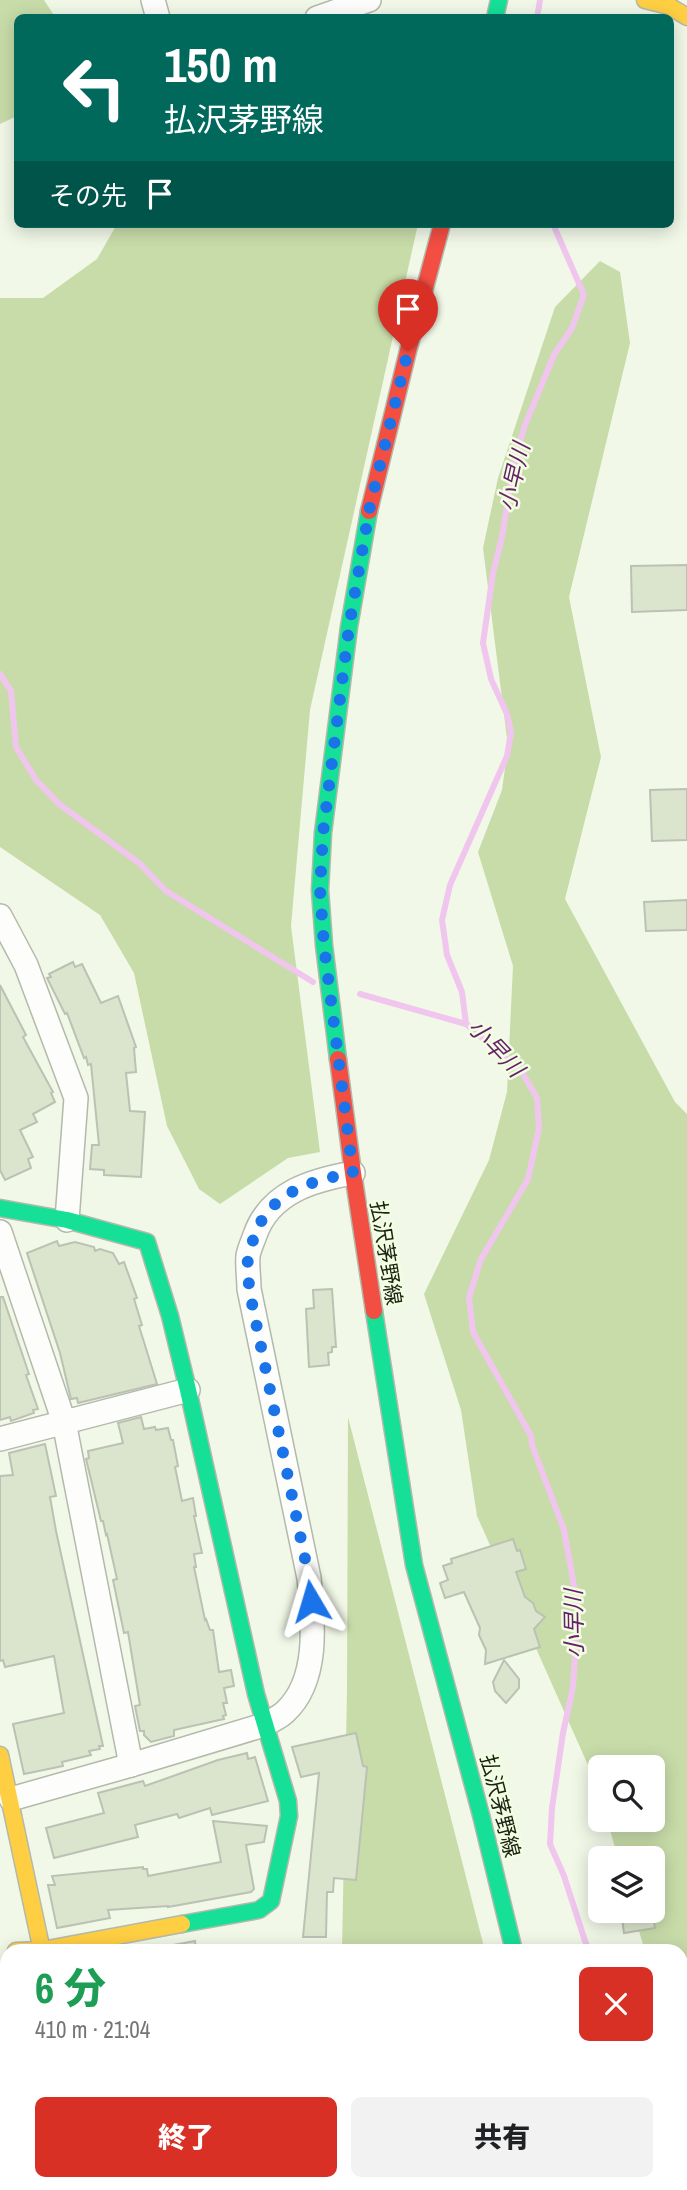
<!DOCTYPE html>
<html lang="ja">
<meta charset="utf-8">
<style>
body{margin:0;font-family:"Archivo Narrow","Noto Sans JP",sans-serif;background:#f2f2f2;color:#202124;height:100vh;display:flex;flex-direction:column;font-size:26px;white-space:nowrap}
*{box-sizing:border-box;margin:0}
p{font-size:23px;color:#757577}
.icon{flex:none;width:38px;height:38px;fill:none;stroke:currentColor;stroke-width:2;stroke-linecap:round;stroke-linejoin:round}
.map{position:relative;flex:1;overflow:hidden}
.side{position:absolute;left:0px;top:1944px;width:688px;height:247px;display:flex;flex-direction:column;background:#fff;border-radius:21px 21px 0 0;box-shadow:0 4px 18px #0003}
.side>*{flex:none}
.top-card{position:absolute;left:14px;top:14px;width:660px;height:214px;border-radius:10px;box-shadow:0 4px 18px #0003;background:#00695c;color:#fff;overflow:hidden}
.fabs{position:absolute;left:588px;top:1755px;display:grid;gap:14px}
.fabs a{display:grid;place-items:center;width:77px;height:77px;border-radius:10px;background:#fff;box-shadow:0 4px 18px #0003;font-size:35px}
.pin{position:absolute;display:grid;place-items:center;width:60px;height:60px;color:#fff;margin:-72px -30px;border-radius:50% 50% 50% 0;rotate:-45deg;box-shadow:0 0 7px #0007}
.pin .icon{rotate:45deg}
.me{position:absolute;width:77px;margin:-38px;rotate:353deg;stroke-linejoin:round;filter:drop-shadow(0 0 5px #0008)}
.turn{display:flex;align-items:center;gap:24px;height:147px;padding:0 35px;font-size:32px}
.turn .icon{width:91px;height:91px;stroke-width:2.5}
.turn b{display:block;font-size:49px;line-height:60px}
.then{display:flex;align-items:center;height:66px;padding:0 35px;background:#0003;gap:14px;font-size:26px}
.round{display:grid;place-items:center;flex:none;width:74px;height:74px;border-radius:10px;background:#f2f2f2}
.headline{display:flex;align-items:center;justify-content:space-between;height:119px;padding:0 35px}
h1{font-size:42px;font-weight:800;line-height:52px;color:#1e9e55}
.cta{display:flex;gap:14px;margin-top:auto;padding:14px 35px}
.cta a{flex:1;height:80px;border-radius:10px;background:#d93025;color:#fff;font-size:28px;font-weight:800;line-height:80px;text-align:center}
.cta a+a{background:#f2f2f2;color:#202124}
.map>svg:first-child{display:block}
.forest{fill:#c8dca9}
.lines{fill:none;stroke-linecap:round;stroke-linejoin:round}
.stream{stroke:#f0c6ee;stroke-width:6}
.building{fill:#dbe5cd;stroke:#bbc1b3;stroke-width:2}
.street-casing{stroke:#b3b9ab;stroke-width:26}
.fast-casing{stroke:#b3b9ab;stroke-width:19}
.slow-casing{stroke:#b3b9ab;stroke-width:19}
.jam-casing{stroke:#b3b9ab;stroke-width:19}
.street{stroke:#fdfefb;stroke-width:23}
.fast{stroke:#16e098;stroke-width:16}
.slow{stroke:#ffcf43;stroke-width:16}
.jam{stroke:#f24e42;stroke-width:16}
.route{stroke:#1a73e8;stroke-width:12;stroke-dasharray:0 21.6}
.labels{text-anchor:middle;stroke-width:5;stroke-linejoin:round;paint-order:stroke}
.street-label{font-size:21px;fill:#1c2114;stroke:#f2fee1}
.water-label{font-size:23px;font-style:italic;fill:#671f6b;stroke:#f2fee1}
</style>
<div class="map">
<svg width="687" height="2190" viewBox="0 0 687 2190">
<rect width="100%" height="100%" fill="#f1f8e7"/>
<g class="forest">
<path d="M0 0H44L55 17 18 18 17 116 0 124Z"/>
<path d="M117 224H418L310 710 291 926 320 1152 288 1158 220 1204 199 1189 167 1126 134 973 100 915 0 847V298H43L97 259Z"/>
<path d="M600 261 620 272 630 343 569 597 601 757 565 899 675 1102 687 1114V2190H606L608 2184H681V1951H645L633 1911H653V1858H618L607 1820H653V1768H600V1797L596 1783 477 1516 461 1410 424 1294 489 1160 507 1092 513 966 478 852 502 790 508 746 483 548 498 478 555 307Z"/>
<path d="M348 1417 485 1951H342L347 1691Z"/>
<path d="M344 2184H527L528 2190H344Z"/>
</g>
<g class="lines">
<g class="stream">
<path d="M537 18 540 0"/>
<path d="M553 224 584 295 572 328 554 355 525 425 514 462 502 537 493 573 483 643 491 679 507 714 511 732 507 756 450 885 442 920 447 955 462 992 466 1024 522 1072 537 1098 539 1128 528 1179 481 1259 469 1297 473 1332 531 1436 532 1445 564 1530 578 1608 573 1687 563 1733 552 1808 550 1844 564 1876 585 1941 590 1951"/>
<path d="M0 674 11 691 16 747 36 780 59 804 139 863 166 891 313 982"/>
<path d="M360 994 466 1024"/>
<path d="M615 2184 616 2190"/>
</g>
</g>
<g class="building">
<path d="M687 565V610L632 612 631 566Z"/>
<path d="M687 789V840L652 841 650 790Z"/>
<path d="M687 900V930L646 931 644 902Z"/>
<path d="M73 962 75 967 82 964 101 1003 118 996 136 1047 134 1048 136 1072 126 1073 130 1111 145 1112 141 1177 104 1175V1170L90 1169 92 1145H99L91 1064 88 1065 86 1057 84 1058 67 1013 65 1014 47 978 51 977 49 974Z"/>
<path d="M0 985 26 1035 23 1037 53 1092 51 1093 55 1102 33 1114 37 1122 20 1130 33 1157 28 1159 31 1168 5 1180 0 1170Z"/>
<path d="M57 1241 59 1246 75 1242 94 1247 95 1251 100 1249 113 1253 119 1264 124 1262 137 1298 134 1299 142 1325 139 1326 157 1384 78 1403 77 1398 71 1399 60 1353 27 1253Z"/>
<path d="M332 1289 336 1347H332V1352L328 1353 329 1365 309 1367 306 1309 314 1308 313 1290Z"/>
<path d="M0 1297H3L29 1374 26 1375 38 1409 33 1410 34 1413 11 1421 10 1417 0 1420Z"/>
<path d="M141 1417 144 1429 155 1427 156 1430 168 1428 171 1440H173L178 1466 175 1467 182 1501 193 1498 196 1516H194L202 1553 194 1554 196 1567H194L205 1620 206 1619 210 1630H213L219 1672 231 1670 234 1686 224 1688 227 1703H223L226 1715 223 1716 224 1719 174 1730V1736L151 1742 144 1735V1731H140L135 1706 140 1705 128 1632 124 1633 113 1580 117 1579 107 1534 106 1535 103 1521H101L86 1459 89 1458 88 1451 123 1443 118 1423Z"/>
<path d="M45 1444 56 1496 50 1497 56 1531 103 1746H99L100 1749 89 1751 91 1755 62 1762 63 1766 24 1774 13 1724 64 1713 63 1708 54 1656 5 1667 3 1660 0 1661V1476L13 1475 9 1453Z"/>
<path d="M513 1539 517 1551 520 1550 526 1569 516 1572 525 1597 533 1603 536 1611 545 1617 534 1629 540 1647 485 1664 486 1650 479 1635 480 1628 464 1592 445 1598 440 1583 448 1580 443 1566 452 1563 451 1559Z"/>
<path d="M504 1660 519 1679V1688L506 1703 495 1691 493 1682Z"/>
<path d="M356 1733 363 1766 367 1767 356 1880 334 1878 333 1892H327L326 1937H303L319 1773 301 1777 292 1747Z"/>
<path d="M247 1753 248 1759 255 1757 268 1801 212 1815 210 1808 179 1818 177 1814 135 1825 138 1837 54 1858 46 1828 104 1813 98 1793 143 1781 145 1786 218 1760Z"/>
<path d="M213 1821 267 1826 264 1842 246 1845 254 1889 251 1892 168 1907V1906L108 1910 110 1918 57 1928 48 1885H55L52 1876 143 1867V1869H147L148 1876 221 1862Z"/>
<path d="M621 1911H652L655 1928 624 1933Z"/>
<path d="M195 1941 196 1951H141Z"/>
</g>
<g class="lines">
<defs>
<g id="street">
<path d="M153 0 158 18"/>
<path d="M317 18 369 0"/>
<path d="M0 916 26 965 76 1098 67 1220"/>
<path d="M0 1232 64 1422 131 1765"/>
<path d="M0 1439 188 1390"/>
<path d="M11 1799 131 1765 267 1724C272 1720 280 1717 285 1712 320 1680 313 1620 309 1578L249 1289C249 1278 247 1266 248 1256 249 1249 253 1241 255 1235 270 1192 313 1180 353 1173"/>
<path d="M0 2095 7 2093"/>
<path d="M681 2110 687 2115"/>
</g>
<g id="fast">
<path d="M495 18 499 0"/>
<path d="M338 1059 324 945 320 890 323 833 349 627 369 511"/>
<path d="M0 1208 67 1220 147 1242 170 1316 188 1390 256 1694 288 1801 289 1816 271 1901 259 1910 182 1924"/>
<path d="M374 1311 414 1565 481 1815 514 1951"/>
<path d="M75 2184 76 2190"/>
<path d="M558 2184 560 2190"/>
</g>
<g id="slow">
<path d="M645 0 669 6 687 17"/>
<path d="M0 1755 42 1951"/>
<path d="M16 1951 42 1950 182 1924"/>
</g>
<g id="jam">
<path d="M369 511 408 351 442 224"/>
<path d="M338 1059 353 1173 374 1311"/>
</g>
</defs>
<use href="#street" class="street-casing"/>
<use href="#fast" class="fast-casing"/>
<use href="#slow" class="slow-casing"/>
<use href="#jam" class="jam-casing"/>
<use href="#street" class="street"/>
<use href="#fast" class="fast"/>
<use href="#slow" class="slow"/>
<use href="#jam" class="jam"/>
</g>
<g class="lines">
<path class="route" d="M311 1601 309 1578 249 1289C249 1278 247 1267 248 1256 249 1249 253 1241 255 1235 270 1192 313 1180 353 1173L324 946 320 890 323 833 349 627 370 506 408 351"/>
</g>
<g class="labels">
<g class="street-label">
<text transform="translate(386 1253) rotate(81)" y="7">払沢茅野線</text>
<text transform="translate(500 1806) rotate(76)" y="7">払沢茅野線</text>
</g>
<g class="water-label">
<text transform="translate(514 477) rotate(-77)" y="8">小早川</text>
<text transform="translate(496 1048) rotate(47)" y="8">小早川</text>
<text transform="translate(574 1624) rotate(-91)" y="8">小早川</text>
</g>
</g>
</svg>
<div class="fabs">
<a><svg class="icon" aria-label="search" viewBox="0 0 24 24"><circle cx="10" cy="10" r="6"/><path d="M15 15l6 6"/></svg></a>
<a><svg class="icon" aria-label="layers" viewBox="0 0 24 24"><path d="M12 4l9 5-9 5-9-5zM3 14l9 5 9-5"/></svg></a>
</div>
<div class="pin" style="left:408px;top:351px;background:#d93025"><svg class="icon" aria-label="arrive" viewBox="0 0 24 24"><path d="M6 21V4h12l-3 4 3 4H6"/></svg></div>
<svg class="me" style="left:311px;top:1601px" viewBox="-20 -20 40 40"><path d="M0-17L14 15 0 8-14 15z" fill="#1a73e8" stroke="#fff" stroke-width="4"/></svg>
<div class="top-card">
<div class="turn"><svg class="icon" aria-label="left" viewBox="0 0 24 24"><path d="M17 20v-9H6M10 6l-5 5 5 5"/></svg><div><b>150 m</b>払沢茅野線</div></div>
<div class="then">その先<svg class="icon" aria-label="arrive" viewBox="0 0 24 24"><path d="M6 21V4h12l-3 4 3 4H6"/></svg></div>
</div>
<section class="side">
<div class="headline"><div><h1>6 分</h1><p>410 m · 21:04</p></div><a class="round" style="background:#d93025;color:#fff"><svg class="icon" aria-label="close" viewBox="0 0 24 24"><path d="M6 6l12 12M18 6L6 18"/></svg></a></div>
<div class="cta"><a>終了</a><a>共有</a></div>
</section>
</div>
